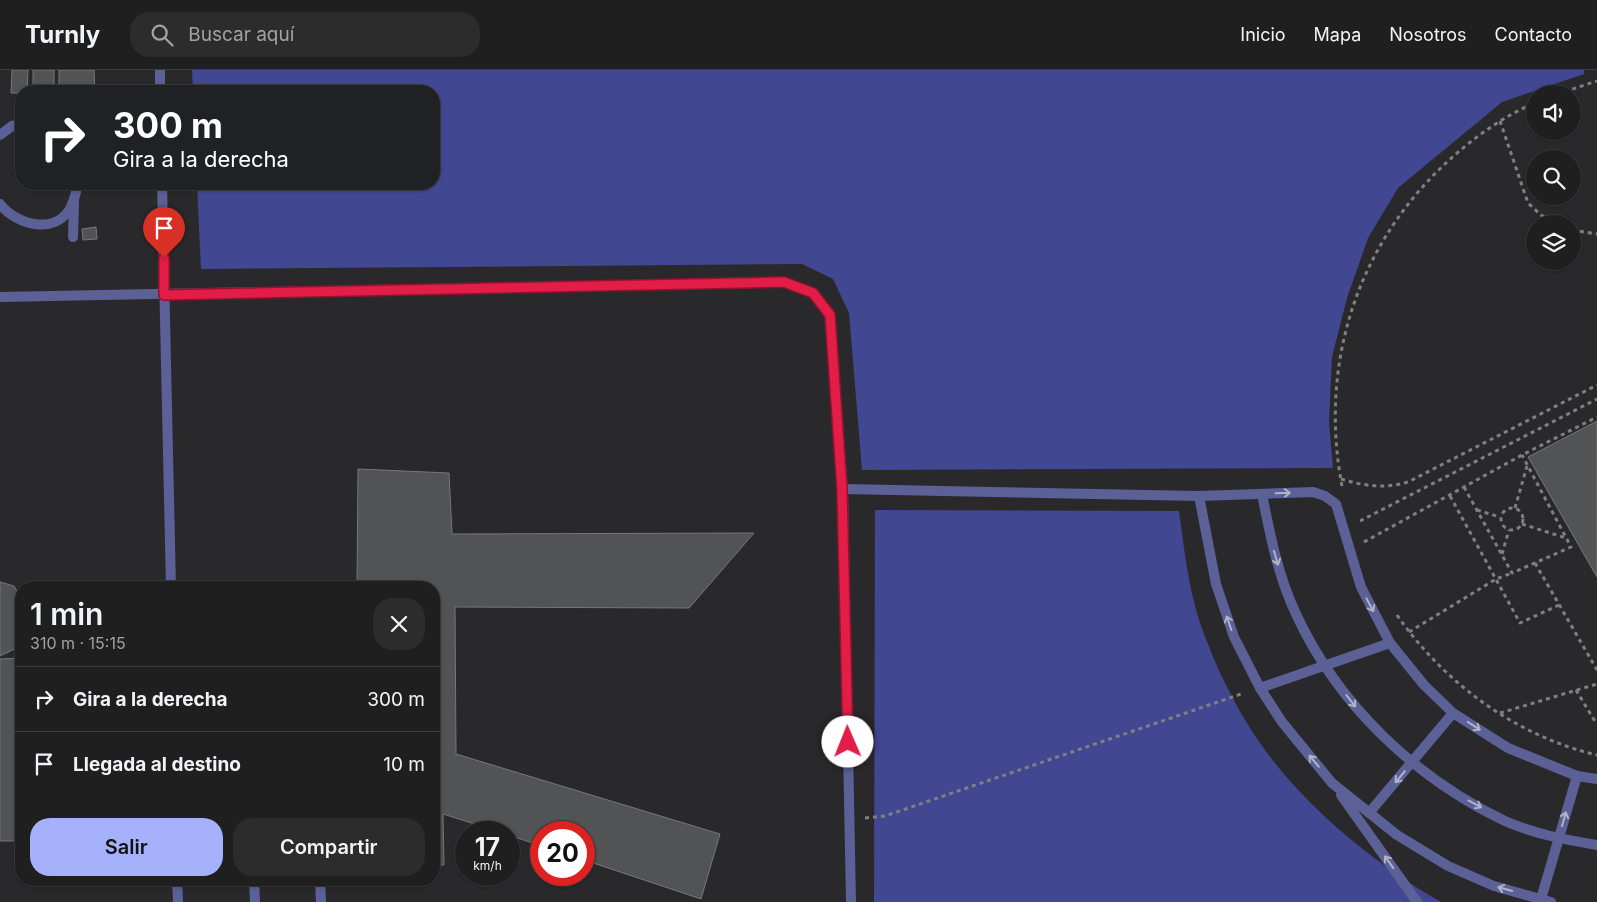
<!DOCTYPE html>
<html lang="es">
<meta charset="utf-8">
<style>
body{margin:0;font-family:Inter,sans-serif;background:#2c2c2d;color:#f1f3f6;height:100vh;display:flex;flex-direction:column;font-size:19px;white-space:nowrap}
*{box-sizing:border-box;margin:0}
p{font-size:16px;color:#a1a2a5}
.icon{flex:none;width:28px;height:28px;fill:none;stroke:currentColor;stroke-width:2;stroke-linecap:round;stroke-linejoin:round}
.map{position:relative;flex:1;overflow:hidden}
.details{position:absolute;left:15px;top:511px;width:425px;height:305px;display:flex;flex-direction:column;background:#1f1f20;border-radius:20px;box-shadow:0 1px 4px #0004,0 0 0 1px #3c3d3e}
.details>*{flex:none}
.hud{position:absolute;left:15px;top:15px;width:425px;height:105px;border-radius:20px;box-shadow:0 1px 4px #0004,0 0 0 1px #3c3d3e;background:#202124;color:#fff;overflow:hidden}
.buttons{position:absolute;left:1526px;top:15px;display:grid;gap:10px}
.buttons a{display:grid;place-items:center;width:55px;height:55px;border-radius:50%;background:#1f1f20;box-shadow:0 1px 4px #0004,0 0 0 1px #3c3d3e;font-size:25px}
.speed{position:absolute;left:455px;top:751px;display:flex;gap:10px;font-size:25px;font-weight:700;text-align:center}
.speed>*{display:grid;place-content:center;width:65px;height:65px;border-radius:50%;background:#1f1f20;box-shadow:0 1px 4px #0004,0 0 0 1px #3c3d3e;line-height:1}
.speed small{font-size:12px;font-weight:400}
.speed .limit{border:8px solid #d22;background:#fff;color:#111}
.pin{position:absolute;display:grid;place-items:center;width:42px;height:42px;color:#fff;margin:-51px -21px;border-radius:50% 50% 50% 0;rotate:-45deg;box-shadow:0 0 5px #0007}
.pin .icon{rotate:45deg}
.me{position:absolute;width:55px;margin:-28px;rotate:359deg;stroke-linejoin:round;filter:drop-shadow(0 0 4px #0008)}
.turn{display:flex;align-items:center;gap:18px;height:105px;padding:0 15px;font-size:22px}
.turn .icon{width:65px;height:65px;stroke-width:2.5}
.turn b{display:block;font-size:35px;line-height:42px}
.round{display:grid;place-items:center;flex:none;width:52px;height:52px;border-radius:20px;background:#2c2c2d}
.head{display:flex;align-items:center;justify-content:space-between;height:85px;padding:0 15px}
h1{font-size:30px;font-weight:600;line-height:38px}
.button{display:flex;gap:10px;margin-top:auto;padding:10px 15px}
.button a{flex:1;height:58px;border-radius:20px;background:#a6b1fc;color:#111;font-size:20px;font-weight:600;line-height:58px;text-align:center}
.button a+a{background:#2c2c2d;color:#f1f3f6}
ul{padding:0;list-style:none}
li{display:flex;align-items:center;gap:15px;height:65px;padding:0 15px;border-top:1px solid #3c3d3e}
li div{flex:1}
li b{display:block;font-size:19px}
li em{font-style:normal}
header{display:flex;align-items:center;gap:30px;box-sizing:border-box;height:70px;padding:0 25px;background:#1f1f20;border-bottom:1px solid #3c3d3e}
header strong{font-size:24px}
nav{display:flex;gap:28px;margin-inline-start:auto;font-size:18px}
.search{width:350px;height:45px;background:#2c2c2d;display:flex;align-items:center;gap:12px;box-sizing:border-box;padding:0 18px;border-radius:20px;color:#a1a2a5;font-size:19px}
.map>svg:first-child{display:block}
.green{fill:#424792}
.building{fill:#525355;stroke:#76777a}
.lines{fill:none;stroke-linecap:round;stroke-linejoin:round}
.path{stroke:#808082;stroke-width:3;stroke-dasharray:4 4;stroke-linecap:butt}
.service{stroke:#5b6196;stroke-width:10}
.oneway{stroke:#b0b2c8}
.route-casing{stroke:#92132f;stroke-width:12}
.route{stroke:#e11d48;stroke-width:9}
</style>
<header>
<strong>Turnly</strong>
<div class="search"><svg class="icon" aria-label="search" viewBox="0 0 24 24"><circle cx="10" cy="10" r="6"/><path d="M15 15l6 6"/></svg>Buscar aquí</div>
<nav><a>Inicio</a><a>Mapa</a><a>Nosotros</a><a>Contacto</a></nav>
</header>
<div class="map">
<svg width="1597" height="832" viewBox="0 0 1597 832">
<rect width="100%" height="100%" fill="#29292b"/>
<g class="green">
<path d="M192 0H1584V4L1502 32 1398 118 1368 168 1347 228 1332 287 1329 352 1333 398 862 400 849 243 833 209 802 194 201 199 197 114H434V21H193Z"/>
<path d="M875 440 1179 441C1184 478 1188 515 1199 550 1211 585 1227 621 1247 653 1290 725 1368 790 1441 832H874Z"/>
</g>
<g class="building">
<path d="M12 0H28L27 21H21V23H11Z"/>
<rect x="33" y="0" width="21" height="21"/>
<path d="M59 0H94L95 21H59Z"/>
<path d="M96 157 97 169 83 170 82 159Z"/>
<path d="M1597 351V507L1528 387Z"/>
<path d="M358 399 449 403 452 464 754 463 689 538 455 537 456 684 720 764 701 829 584 790V762H541V776L509 765V762H500L443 744 444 795H434V518H357Z"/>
<path d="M0 512 14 516 21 528V576L0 586Z"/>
<path d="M21 588V771H0V589Z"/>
</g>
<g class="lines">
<g class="path">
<path d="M1557 24 1597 11"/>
<path d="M1500 51 1528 133 1541 145 1556 154"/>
<path d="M1572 160 1597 164"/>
<path d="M1341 409C1364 416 1385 419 1408 412L1597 315"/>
<path d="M1342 416C1318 291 1359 168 1456 84 1479 64 1506 45 1535 33"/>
<path d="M1464 417 1512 503 1571 477 1522 385"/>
<path d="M1450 426 1520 553 1559 535"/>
<circle cx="1512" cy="449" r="11"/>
<path d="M1515 438 1527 396"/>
<path d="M1477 440 1500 447"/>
<path d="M1360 451 1597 329"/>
<path d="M1522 454 1566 468"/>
<path d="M1364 472 1522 385 1597 347"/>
<path d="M1502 484 1509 460"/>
<path d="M1535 493 1597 600"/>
<path d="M1397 545C1444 613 1516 666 1597 685"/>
<path d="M1409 562 1496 509 1512 503"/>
<path d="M1576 620 1596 653 1597 652"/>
<path d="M1500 643 1597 614"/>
<path d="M865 748 885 746 1244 623"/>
</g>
<g class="service">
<path d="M160 0V21"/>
<path d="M0 65 12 56 21 54"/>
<path d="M162 114 171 518"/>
<path d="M0 134C17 156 56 165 71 137 74 130 77 122 77 114"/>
<path d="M73 167 74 133"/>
<path d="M0 227 784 212 813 223 830 245 843 419 851 832"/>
<path d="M843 419 1199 426 1313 422 1325 426 1336 434 1361 517 1390 573 1424 615 1453 643 1508 678 1577 706 1597 709"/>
<path d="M1262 424C1270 465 1278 506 1296 544 1338 635 1415 708 1505 751 1534 764 1567 770 1597 775"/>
<path d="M1199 426 1216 514 1234 567 1260 618 1282 652 1332 713 1397 765 1448 796 1494 816 1551 832"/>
<path d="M1260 618 1390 573"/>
<path d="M1341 725 1417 832"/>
<path d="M1369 743 1453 643"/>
<path d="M177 810 178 832"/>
<path d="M254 810 255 832"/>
<path d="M320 810 321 832"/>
<path d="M1541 829 1577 706"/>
</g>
</g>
<defs><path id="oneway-shaft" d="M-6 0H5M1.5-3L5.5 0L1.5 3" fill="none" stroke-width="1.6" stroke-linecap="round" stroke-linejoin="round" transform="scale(1.25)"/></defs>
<g class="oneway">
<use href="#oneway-shaft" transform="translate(1283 423) rotate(-2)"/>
<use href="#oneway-shaft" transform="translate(1276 488) rotate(73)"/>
<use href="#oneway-shaft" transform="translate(1370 535) rotate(62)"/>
<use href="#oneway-shaft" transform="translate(1229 553) rotate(-109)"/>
<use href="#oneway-shaft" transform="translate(1351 631) rotate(52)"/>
<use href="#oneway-shaft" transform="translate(1474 656) rotate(33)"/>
<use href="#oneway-shaft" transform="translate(1314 691) rotate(-130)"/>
<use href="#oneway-shaft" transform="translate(1400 707) rotate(130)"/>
<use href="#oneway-shaft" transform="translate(1475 734) rotate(28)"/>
<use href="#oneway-shaft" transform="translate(1564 749) rotate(-74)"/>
<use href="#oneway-shaft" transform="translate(1389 792) rotate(-125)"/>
<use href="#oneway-shaft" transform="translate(1505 819) rotate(-164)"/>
</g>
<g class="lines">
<defs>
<path id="route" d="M164 188V225L784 212 813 223 830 245 842 419 848 672"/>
</defs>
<use href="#route" class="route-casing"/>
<use href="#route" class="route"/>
</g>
</svg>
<div class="buttons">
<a><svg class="icon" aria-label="sound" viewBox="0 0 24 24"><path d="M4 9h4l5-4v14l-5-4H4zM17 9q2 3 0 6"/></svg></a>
<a><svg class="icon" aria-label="search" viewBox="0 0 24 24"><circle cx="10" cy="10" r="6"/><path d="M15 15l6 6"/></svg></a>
<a><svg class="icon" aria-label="layers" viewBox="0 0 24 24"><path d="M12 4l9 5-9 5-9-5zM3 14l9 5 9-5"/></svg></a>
</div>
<div class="speed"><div>17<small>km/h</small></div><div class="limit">20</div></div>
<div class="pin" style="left:164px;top:188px;background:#d93025"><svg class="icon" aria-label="arrive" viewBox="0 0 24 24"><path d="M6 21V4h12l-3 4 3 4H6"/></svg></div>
<svg class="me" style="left:848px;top:672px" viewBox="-20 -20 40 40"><circle r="19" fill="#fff"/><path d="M0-13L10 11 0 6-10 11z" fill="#e11d48"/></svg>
<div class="hud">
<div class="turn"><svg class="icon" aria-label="right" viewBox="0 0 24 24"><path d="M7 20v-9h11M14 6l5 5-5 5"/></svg><div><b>300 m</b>Gira a la derecha</div></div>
</div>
<section class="details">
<div class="head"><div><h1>1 min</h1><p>310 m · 15:15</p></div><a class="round"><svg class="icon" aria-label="close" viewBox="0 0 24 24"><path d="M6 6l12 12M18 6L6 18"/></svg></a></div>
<ul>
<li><svg class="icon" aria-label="right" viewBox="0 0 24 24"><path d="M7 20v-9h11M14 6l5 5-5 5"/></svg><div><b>Gira a la derecha</b></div><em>300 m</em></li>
<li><svg class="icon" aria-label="arrive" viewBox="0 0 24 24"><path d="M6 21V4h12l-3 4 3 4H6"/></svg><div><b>Llegada al destino</b></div><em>10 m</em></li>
</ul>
<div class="button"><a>Salir</a><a>Compartir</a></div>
</section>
</div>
